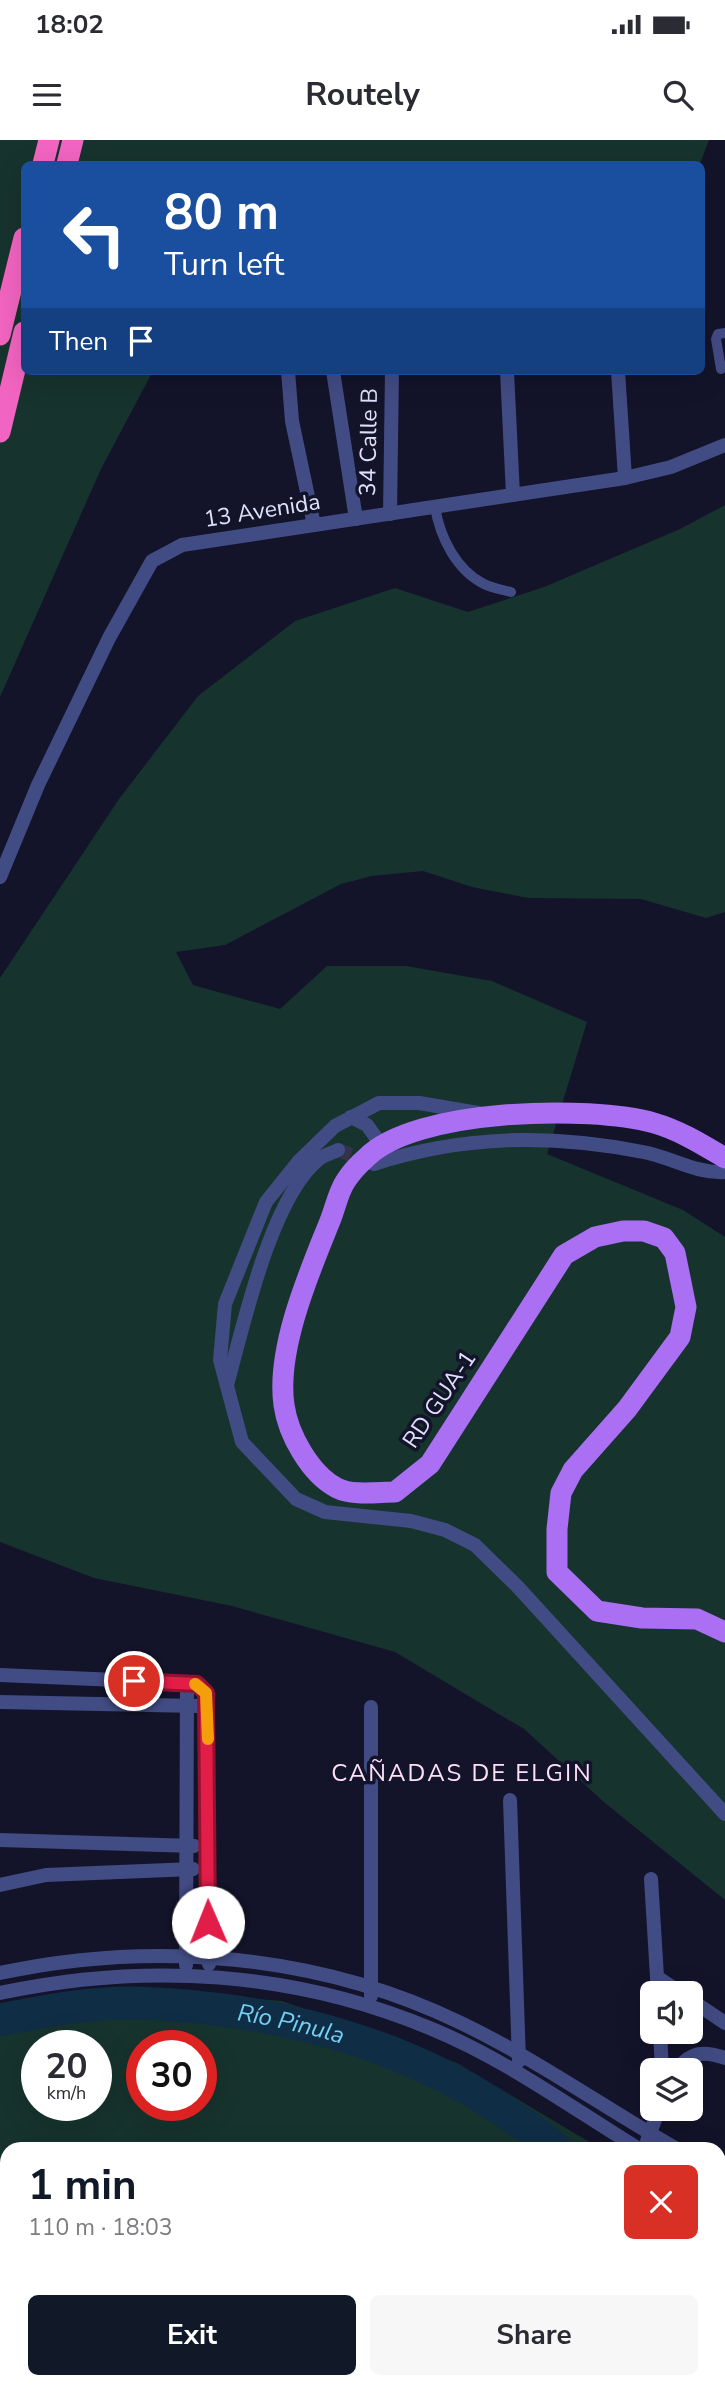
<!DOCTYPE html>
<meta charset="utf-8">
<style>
body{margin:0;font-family:"Nunito Sans",sans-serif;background:#f7f7f7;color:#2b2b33;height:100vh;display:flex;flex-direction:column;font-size:26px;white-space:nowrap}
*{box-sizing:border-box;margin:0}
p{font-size:23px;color:#7c7c81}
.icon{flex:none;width:38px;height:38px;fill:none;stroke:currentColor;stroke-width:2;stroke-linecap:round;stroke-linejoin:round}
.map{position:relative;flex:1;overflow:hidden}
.details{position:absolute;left:0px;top:2002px;width:726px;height:247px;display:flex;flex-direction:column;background:#fff;border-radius:21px 21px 0 0;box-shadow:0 7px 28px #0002}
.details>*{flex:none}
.guide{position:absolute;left:21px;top:21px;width:684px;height:214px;border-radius:10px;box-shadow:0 7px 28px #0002;background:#1a4fa0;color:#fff;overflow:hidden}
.controls{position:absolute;left:640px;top:1841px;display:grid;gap:14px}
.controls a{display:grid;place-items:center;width:63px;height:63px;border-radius:10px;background:#fff;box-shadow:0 7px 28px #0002;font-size:35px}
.speed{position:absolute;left:21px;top:1890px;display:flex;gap:14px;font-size:35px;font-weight:700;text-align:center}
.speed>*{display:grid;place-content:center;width:91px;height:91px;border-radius:50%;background:#fff;box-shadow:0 7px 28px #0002;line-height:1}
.speed small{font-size:18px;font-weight:400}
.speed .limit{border:10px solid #d22;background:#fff;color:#111}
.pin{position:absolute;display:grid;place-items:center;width:60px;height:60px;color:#fff;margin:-30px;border:4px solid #fff;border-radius:50%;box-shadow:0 2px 7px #0007}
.me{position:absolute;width:77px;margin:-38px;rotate:359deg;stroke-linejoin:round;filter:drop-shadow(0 0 5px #0008)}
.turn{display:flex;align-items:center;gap:24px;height:147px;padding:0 28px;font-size:32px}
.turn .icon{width:91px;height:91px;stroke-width:2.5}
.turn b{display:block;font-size:49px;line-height:60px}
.then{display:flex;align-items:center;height:66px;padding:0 28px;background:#0003;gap:14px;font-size:26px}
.round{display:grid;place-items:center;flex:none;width:74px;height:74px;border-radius:10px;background:#f7f7f7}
.overview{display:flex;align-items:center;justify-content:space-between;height:119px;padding:0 28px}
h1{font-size:42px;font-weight:700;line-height:52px;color:#111827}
.cta{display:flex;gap:14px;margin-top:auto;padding:14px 28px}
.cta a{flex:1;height:80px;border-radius:10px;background:#111827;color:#fff;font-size:28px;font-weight:700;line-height:80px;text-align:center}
.cta a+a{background:#f7f7f7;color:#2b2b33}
.status{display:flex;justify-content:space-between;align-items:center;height:49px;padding:0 35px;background:#fff;direction:ltr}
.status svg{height:19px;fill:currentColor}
header{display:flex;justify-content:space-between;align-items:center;height:91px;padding:0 28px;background:#fff;font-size:32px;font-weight:700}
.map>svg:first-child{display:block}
.green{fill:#17332d;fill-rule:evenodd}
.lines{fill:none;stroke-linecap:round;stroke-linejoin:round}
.river{stroke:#102d46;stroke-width:33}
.street-tunnel{stroke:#32324a;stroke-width:14;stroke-dasharray:14 7;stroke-linecap:butt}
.lane{stroke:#424c84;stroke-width:10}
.street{stroke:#424c84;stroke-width:14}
.primary{stroke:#aa6ff3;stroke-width:21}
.highway{stroke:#f264c1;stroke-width:21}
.route-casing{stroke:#92132f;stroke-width:18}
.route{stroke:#e11d48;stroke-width:12}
.slow{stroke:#f59e0b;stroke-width:12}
.labels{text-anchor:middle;stroke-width:7;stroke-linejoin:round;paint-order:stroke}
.street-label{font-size:23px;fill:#dfe0fc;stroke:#13132a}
.neighbourhood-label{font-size:24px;letter-spacing:2px;fill:#fce0f7;stroke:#13132a}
.water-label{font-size:24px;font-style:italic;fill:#75cff3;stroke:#13132a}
</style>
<div class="status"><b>18:02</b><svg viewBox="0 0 49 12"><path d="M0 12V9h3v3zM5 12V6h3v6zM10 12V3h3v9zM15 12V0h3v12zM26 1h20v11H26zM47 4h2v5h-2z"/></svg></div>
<header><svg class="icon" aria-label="menu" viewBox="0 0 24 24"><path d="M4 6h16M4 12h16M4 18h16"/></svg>Routely<svg class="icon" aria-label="search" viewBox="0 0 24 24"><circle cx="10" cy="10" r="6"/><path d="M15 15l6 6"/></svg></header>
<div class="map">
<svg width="725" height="2248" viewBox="0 0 725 2248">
<rect width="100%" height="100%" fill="#13132a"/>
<g class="green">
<path d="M0 0H709L700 24H24V231H153L101 329 0 557Z"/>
<path d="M725 365V772L706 778 641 759 528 758 472 747 423 731 372 736 341 744 225 805 176 812 193 845 280 869 327 826H406L492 841 587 882 547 1014 683 1070 725 1097V1760L605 1663 524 1589 395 1512 232 1466 94 1438 0 1402V838L119 659 198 556 295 481 395 448 468 472 544 447 680 389Z"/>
<path d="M113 1847 282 1861 457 1923 601 2009H7V2156L0 2165V1869ZM37 1906H96V1965H37ZM142 1906H201V1965H142Z"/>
<path d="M719 2082 725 2086V2248H467L462 2242H719Z"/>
</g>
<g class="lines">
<g class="river">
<path id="s1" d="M0 1880C44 1871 91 1862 137 1863 266 1867 401 1900 508 1974 524 1985 541 1995 555 2009"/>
<path d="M719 2134 725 2138"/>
</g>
<path class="street-tunnel" d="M338 1010 370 1022"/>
<g class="lane">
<path d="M721 229 716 199 718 194 725 193"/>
<path d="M435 367C440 397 456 430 484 444 492 448 503 450 511 452"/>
</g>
<g class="street">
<path d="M288 231 292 281 314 385"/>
<path d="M333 231 356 379"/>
<path d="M507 231 513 355"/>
<path d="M618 231 625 338"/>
<path d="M390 374 392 231"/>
<path d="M0 737 38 645 109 498 152 421 182 405 625 338 671 327 725 305"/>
<path d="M478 973 419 963H379L335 986 298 1022 266 1062 225 1164 220 1220 242 1302 296 1359 325 1372 411 1381 445 1390 475 1405 517 1446 725 1674"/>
<path d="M351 977 367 985 382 1006"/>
<path d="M374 1024C464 995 551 994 643 1012 671 1017 696 1034 725 1032"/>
<path d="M227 1245C243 1187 271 1057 319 1019 324 1015 332 1013 338 1010"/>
<path d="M0 1535 187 1543 197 1544 206 1553 209 1824"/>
<path d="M0 1562 198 1566"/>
<path d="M510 1660 519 1921"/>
<path d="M0 1700 194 1706"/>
<path d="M651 1739 658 1853"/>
<path d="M0 1745 46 1735 193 1729"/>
<path d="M186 1825 187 1543"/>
<path d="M0 1833C153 1800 319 1814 461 1883 536 1919 605 1968 677 2009"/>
<path d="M657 1837 681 1853"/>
<path d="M0 1853C146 1822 294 1831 432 1889 505 1919 572 1968 639 2009"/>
<path d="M371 1856V1567"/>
<path d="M691 1860 725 1883"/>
<path d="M660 1892 662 1930"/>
<path d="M677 1930C690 1911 705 1911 725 1918"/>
<path d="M647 2001 659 1969"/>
<path d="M719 2033 725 2037"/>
<path d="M719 2055 725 2059"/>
</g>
<g class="primary">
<path d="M725 1018C703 1005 679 990 654 983 590 965 415 968 366 1018 359 1024 350 1034 345 1042 338 1053 335 1069 330 1081 309 1133 276 1209 284 1265 288 1294 310 1334 337 1348 352 1356 378 1352 395 1352L430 1324 564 1115 595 1097 623 1091H644L664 1098 675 1113 686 1167 680 1197 627 1269 573 1330 561 1353 557 1389V1432L597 1471 642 1478 697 1479 725 1492"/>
<path d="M621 2242 638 2248"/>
<path d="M15 2248 20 2242"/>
</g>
<g class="highway">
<path d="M43 24 49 0"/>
<path d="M67 24 73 0"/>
<path d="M0 195 24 98"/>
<path d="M0 292 24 192"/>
</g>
</g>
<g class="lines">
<defs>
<path id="route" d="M134 1541 197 1544 206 1553 208 1782"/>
</defs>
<use href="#route" class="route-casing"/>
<use href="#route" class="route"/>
<path class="slow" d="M195 1544 206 1553 208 1599"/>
</g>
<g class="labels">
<g class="street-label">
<text transform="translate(368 302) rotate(-89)" y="8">34 Calle B</text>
<text transform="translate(262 370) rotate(-9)" y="8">13 Avenida</text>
<text transform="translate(439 1259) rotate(-56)" y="8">RD GUA-1</text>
</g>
<g class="neighbourhood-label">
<text x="462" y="1641">CAÑADAS DE ELGIN</text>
</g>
<g class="water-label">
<text dy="8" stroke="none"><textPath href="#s1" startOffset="294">Río Pinula</textPath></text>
</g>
</g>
</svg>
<div class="controls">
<a><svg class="icon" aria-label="sound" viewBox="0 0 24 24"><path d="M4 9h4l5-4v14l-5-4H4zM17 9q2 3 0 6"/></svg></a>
<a><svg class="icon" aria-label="layers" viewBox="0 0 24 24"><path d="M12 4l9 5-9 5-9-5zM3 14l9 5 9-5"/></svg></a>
</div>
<div class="speed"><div>20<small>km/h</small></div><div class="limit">30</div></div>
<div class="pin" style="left:134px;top:1541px;background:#d93025"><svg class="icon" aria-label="arrive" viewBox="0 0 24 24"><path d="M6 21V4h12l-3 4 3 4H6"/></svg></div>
<svg class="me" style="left:208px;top:1782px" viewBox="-20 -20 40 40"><circle r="19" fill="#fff"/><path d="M0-13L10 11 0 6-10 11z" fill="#e11d48"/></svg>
<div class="guide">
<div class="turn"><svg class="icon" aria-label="left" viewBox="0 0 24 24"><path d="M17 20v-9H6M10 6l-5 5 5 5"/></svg><div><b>80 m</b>Turn left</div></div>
<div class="then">Then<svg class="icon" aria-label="arrive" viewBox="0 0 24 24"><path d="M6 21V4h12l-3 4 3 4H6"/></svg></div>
</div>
<section class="details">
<div class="overview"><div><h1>1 min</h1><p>110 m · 18:03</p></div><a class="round" style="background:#d93025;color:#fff"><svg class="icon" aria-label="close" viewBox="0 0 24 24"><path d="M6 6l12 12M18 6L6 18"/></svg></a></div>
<div class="cta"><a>Exit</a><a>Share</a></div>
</section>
</div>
